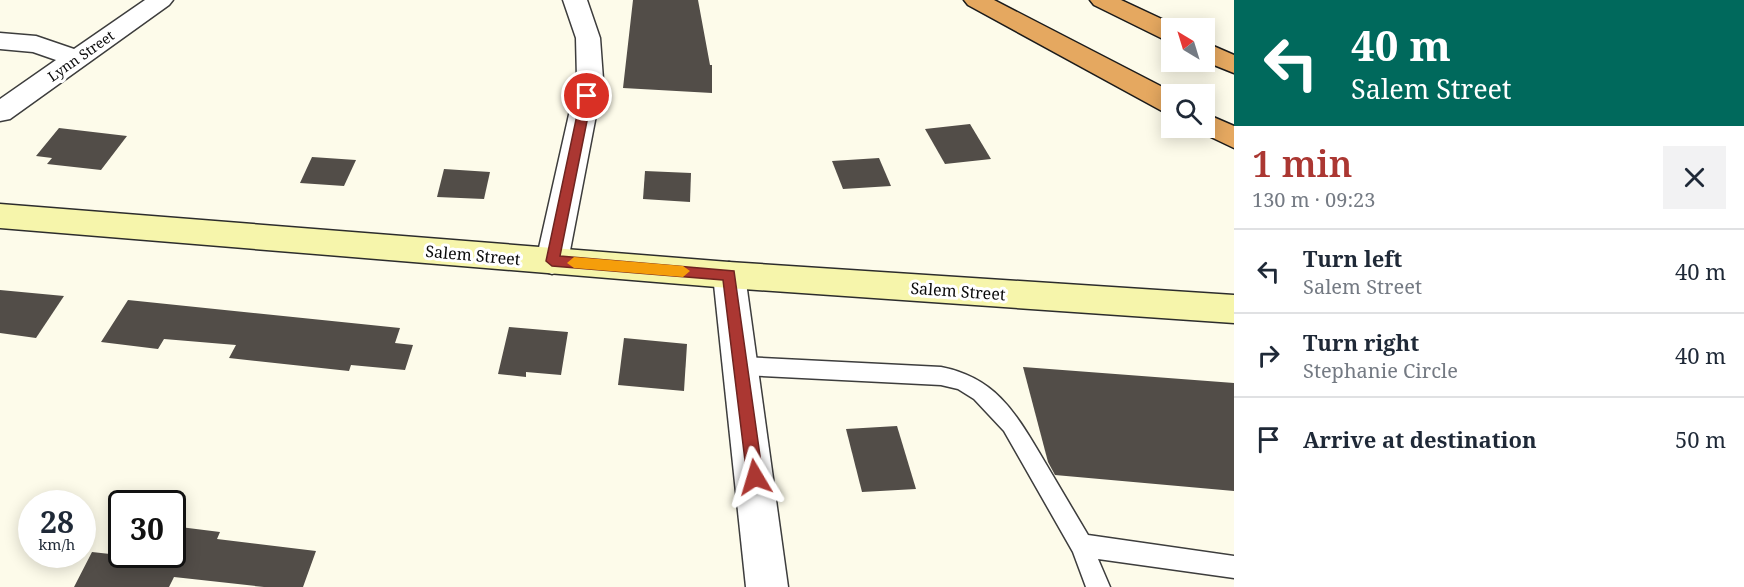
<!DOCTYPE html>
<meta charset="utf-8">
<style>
body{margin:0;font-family:"Noto Serif",serif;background:#f2f2f3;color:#1f2937;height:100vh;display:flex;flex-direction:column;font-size:22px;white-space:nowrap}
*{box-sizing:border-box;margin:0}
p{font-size:20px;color:#747a83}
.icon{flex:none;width:33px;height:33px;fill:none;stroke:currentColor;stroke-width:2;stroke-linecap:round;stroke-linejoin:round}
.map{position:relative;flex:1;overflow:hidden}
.details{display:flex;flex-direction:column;background:#fff;width:510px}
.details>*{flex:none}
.hud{background:#00695c;color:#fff;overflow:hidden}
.needle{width:39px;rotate:322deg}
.tools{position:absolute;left:1161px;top:18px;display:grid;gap:12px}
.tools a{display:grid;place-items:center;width:54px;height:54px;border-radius:0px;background:#fff;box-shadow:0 3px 15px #0003;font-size:30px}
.speed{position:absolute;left:18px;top:490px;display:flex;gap:12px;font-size:30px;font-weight:700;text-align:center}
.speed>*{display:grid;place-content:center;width:78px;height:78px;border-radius:50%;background:#fff;box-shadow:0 3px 15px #0003;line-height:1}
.speed small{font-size:15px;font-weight:400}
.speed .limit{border:3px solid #111;border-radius:9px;background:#fff;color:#111}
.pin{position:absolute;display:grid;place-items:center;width:51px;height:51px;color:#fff;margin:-26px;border:3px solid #fff;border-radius:50%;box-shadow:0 2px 6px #0007}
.me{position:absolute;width:66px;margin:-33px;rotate:353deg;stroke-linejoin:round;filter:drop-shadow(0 0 4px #0008)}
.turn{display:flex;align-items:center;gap:21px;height:126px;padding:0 18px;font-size:27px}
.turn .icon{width:78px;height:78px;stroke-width:2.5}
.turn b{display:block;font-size:42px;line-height:51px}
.round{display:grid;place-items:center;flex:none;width:63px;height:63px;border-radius:0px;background:#f2f2f3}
.headline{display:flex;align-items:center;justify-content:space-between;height:102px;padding:0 18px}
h1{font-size:36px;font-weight:600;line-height:45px;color:#ab3732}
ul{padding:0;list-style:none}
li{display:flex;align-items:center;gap:18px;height:84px;padding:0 18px;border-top:2px solid #e0e1e3}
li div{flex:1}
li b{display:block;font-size:22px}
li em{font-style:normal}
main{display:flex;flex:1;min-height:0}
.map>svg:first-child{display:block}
.building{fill:#524d48}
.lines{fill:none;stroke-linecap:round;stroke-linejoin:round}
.lane-casing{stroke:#3d3d3d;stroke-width:3}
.street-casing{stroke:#3d3d3d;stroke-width:3}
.secondary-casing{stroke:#2c2c2c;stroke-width:3}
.highway-casing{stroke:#1b1b1b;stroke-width:3}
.lane{fill:#fff;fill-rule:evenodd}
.street{fill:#fff;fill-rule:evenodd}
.secondary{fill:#f6f5ab;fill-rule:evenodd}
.highway{fill:#e5a860;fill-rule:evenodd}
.route{fill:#ab3732;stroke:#6f2420;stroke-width:1.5}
.slow{fill:#f59e0b}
.labels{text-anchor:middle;stroke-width:6;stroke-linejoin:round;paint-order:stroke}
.far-street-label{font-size:14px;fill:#0a0a0a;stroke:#fff}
.street-label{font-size:16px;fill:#0a0a0a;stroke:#fff}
</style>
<main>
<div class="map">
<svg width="1234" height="587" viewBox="0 0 1234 587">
<rect width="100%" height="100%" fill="#fdfbea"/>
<g class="building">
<path d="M633 0H698L710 65H712V93L623 88Z"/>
<path d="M970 124 991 159 945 164 925 129Z"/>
<path d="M59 128 127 136 101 170 47 164 52 158 36 156Z"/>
<path d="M312 157 356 160 344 186 300 183Z"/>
<path d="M879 158 891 186 843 189 832 161Z"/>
<path d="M444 169 490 172 484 199 437 197Z"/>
<path d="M645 171 691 173 690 202 643 199Z"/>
<path d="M0 290 64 296 36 338 0 333Z"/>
<path d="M128 300 400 328 395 343 413 345 405 370 351 365 349 371 229 358 236 345 164 339 158 349 101 342Z"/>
<path d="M509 327 568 332 561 375 526 372V377L498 374Z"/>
<path d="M624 338 687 344 684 391 618 385Z"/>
<path d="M1023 367 1234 383V491L1055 475 1048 462Z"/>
<path d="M897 426 916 489 862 492 846 429Z"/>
<path d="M172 526 220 532 217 539 316 551 303 587H264L174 577 169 587H74L92 552 119 555H172Z"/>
</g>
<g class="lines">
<defs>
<path id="lane" d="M742 357 941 367C997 378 1016 414 1043 459 1058 484 1073 510 1088 535L1234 556V578L1098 559 1110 587H1086L1073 552 1004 431 974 399 958 389 941 385 742 375 735 372 732 366 735 360Z"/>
<g id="street">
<path d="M145 0H173L169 5 10 119 0 121V99L56 60 33 52 0 49V33L36 36 74 49Z"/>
<path d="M563 0H587L600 38 603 79 568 261 563 270 552 274 541 270 536 261 577 79 576 38Z"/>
<path d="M729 262 740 266 745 275 788 587H746L713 275 718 266Z"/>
</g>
<path id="secondary" d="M0 204 729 262 1234 295V323L729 288 0 228Z"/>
<g id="highway">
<path d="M964 0H994L1176 94H1172V113L1162 111 968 5Z"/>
<path d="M1090 0H1121L1181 28H1172V42L1163 39 1094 5Z"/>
<path d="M1204 42 1234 55V73L1204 61Z"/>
<path d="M1204 113 1234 126V148L1194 129 1204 128Z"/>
</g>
</defs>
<use href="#lane" class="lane-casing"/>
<use href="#street" class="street-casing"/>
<use href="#secondary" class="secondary-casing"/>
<use href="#highway" class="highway-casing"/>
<use href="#lane" class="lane"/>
<use href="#street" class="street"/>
<use href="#secondary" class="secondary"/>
<use href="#highway" class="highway"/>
</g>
<path class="route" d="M587 93 592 96 560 256 734 271 763 477 760 482 755 485 749 482 747 477 723 280 552 266 546 261 581 96Z"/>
<path class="slow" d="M574 257 683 266 690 271 683 277 574 268 567 263Z"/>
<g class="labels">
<g class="far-street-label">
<text transform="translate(81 56) rotate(-35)" y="5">Lynn Street</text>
</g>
<g class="street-label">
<text transform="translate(473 255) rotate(5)" y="6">Salem Street</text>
<text transform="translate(958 291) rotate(4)" y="6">Salem Street</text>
</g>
</g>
</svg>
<div class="tools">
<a><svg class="needle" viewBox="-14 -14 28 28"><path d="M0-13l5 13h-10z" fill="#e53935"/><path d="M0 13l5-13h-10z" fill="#747a83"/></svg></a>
<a><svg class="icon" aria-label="search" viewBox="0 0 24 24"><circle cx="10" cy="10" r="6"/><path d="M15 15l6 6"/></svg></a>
</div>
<div class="speed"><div>28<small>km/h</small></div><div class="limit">30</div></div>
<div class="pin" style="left:587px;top:96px;background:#d93025"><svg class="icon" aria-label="arrive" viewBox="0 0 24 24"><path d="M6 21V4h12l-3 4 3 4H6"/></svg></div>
<svg class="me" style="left:755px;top:477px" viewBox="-20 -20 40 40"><path d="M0-17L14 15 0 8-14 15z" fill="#ab3732" stroke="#fff" stroke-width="4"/></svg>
</div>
<section class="details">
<div class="hud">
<div class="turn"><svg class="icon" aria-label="left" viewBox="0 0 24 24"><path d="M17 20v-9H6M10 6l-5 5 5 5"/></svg><div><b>40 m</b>Salem Street</div></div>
</div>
<div class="headline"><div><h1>1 min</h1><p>130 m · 09:23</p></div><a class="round"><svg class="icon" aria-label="close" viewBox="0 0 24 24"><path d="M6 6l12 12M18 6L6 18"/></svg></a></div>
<ul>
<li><svg class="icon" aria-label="left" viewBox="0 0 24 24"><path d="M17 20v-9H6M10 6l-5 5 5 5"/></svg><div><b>Turn left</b><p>Salem Street</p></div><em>40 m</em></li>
<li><svg class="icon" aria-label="right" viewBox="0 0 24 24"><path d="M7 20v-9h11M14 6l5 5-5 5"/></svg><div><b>Turn right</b><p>Stephanie Circle</p></div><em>40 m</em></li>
<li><svg class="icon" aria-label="arrive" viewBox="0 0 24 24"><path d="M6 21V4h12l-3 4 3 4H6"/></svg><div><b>Arrive at destination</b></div><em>50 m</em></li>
</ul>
</section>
</main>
